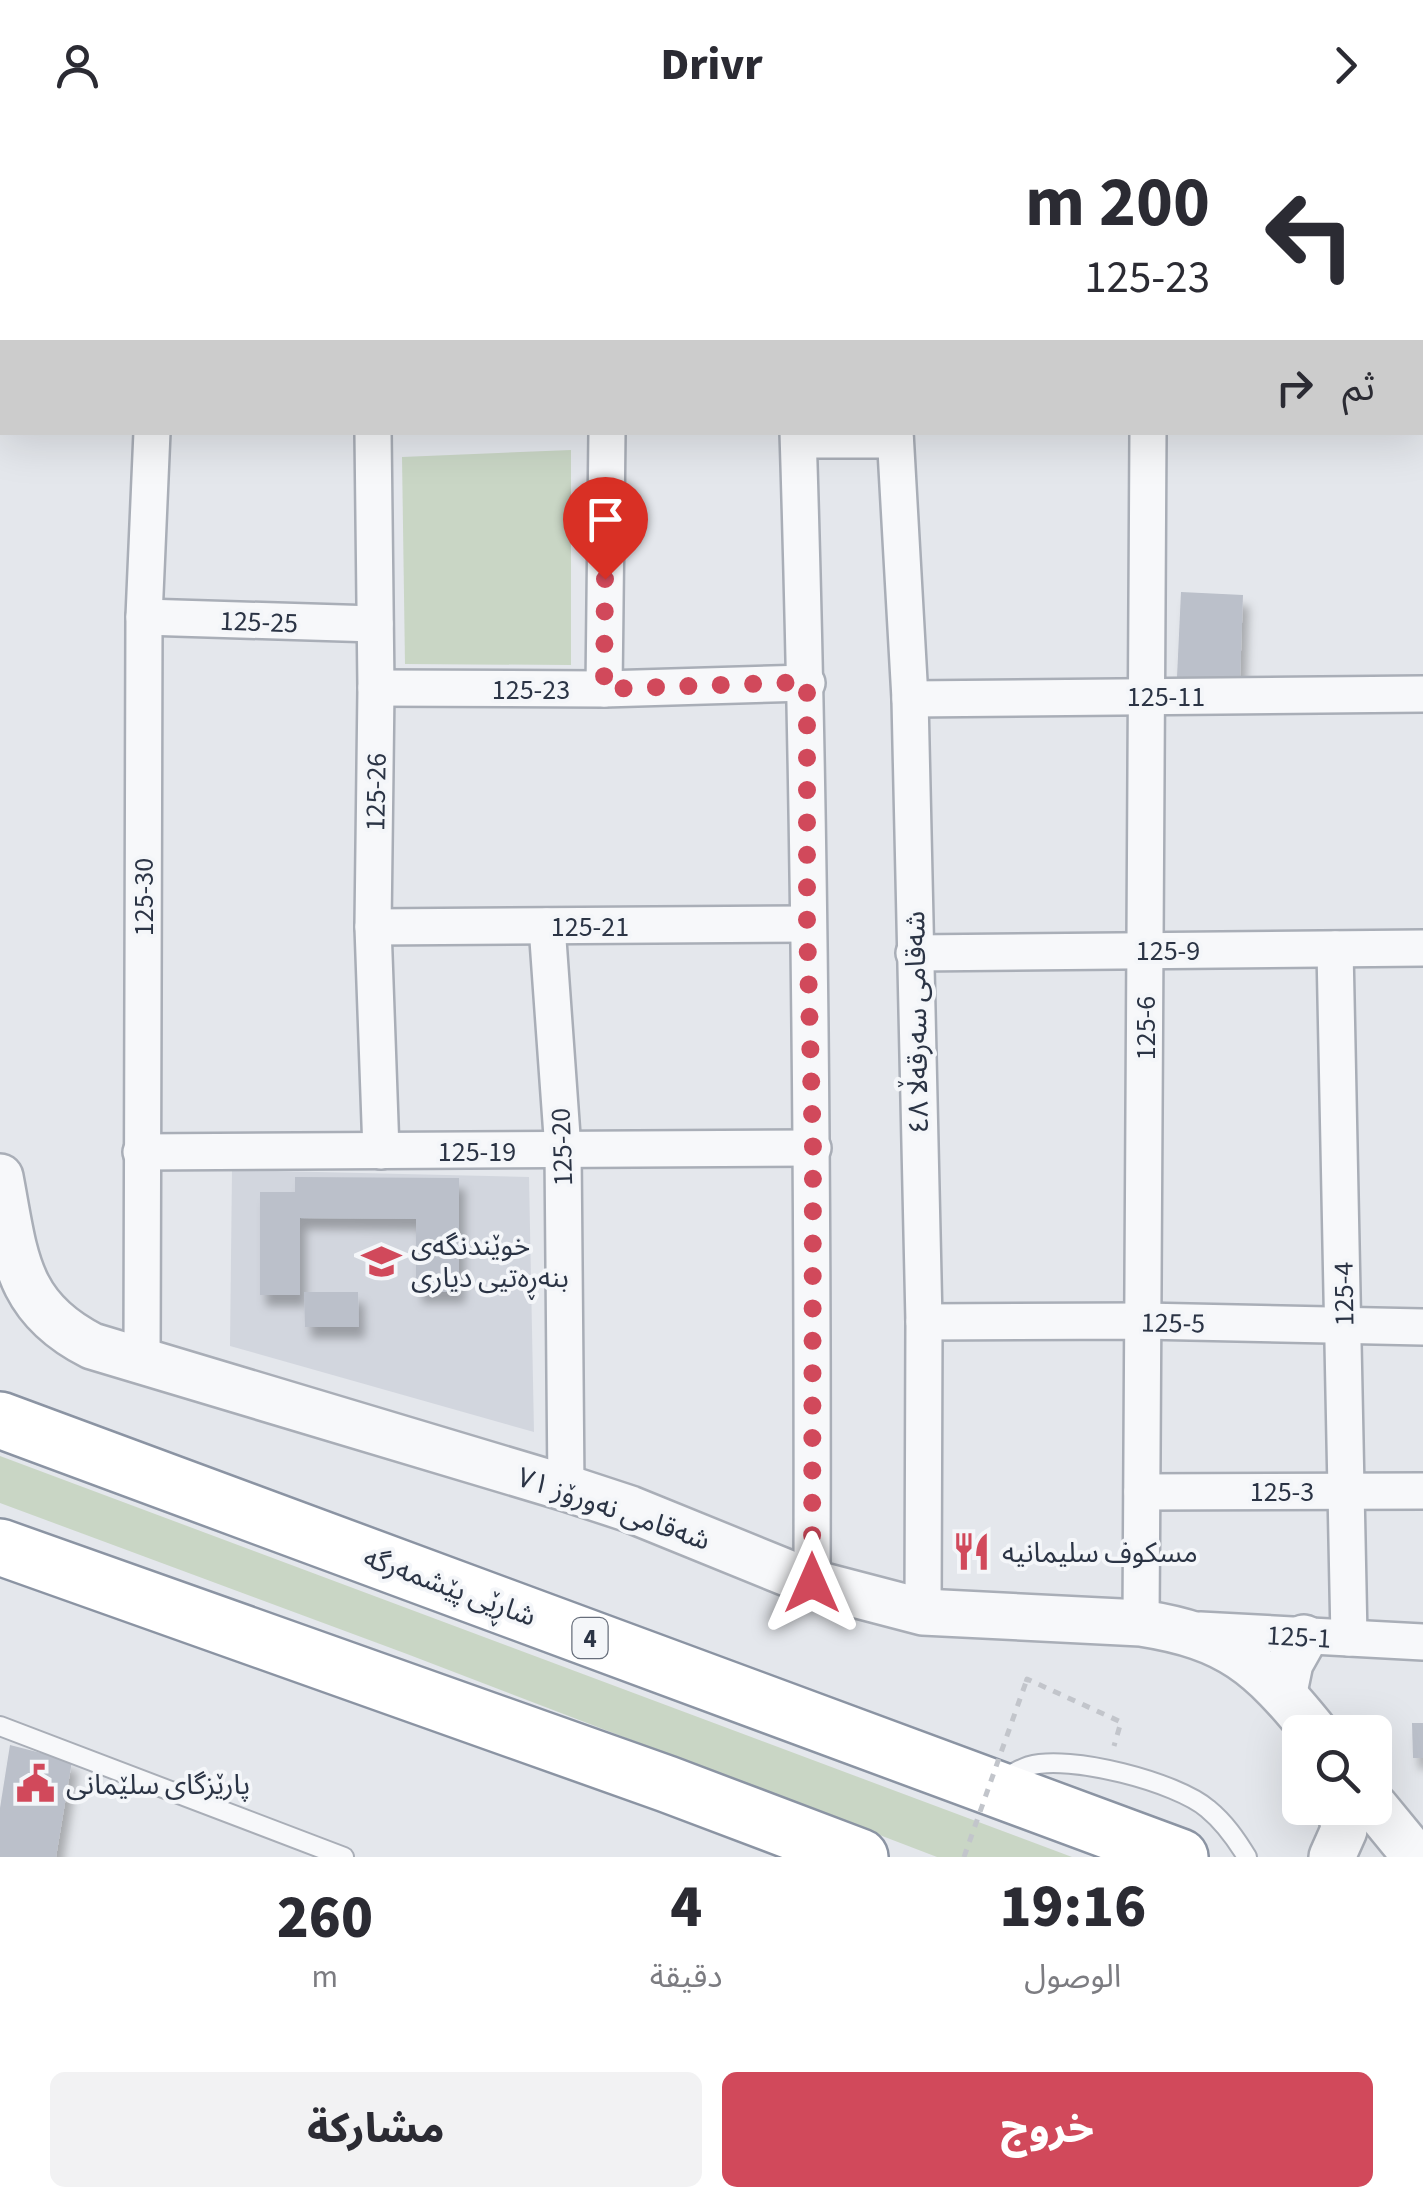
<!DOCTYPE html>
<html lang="ar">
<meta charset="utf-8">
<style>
body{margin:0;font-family:"Source Sans 3","Noto Sans Arabic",sans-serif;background:#f2f2f3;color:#2b2b33;direction:rtl;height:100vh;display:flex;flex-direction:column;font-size:38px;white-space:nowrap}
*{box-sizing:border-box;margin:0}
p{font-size:32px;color:#7c7c81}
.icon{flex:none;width:55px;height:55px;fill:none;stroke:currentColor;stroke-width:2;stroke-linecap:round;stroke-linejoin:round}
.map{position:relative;height:1727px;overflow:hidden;direction:ltr}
.details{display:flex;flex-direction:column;background:#fff;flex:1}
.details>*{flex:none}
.guide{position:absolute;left:0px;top:0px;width:1425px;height:305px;box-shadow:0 10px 40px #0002;direction:rtl;background:#fff;color:#2b2b33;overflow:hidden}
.fabs{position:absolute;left:1282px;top:1585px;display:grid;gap:20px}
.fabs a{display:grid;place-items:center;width:110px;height:110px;border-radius:15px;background:#fff;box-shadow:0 10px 40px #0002;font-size:50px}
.pin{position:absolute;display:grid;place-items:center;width:85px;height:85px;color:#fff;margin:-102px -42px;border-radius:50% 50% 50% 0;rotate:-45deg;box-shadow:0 0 10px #0007}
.pin .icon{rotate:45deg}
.me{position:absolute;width:110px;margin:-55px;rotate:0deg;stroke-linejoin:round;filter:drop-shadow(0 0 8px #0008)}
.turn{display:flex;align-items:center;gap:35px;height:210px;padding:0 50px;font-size:45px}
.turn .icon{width:130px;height:130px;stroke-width:2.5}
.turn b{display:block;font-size:70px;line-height:85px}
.then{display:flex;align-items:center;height:95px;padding:0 50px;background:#0003;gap:20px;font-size:38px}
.eta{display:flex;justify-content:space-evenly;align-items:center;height:170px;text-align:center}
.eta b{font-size:60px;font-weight:800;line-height:70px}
.cta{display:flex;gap:20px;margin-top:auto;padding:20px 50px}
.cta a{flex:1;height:115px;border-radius:15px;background:#d1495b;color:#fff;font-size:40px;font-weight:800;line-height:115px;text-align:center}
.cta a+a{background:#f2f2f3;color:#2b2b33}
header{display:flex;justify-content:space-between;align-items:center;height:130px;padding:0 50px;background:#fff;font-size:45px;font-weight:800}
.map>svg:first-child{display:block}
.built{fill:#d2d6de}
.green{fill:#c9d6c5}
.building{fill:#bbc0ca;filter:url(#shadow)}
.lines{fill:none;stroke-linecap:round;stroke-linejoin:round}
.service-casing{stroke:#a9aeb7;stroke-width:22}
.minor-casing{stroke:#a9aeb7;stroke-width:40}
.tertiary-casing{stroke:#a9aeb7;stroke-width:50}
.trunk-casing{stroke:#8b94a3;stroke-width:60}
.path{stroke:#c2c5cb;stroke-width:5;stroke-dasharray:8 8;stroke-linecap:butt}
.service{stroke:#f7f8fa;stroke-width:18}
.minor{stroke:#f7f8fa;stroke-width:35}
.tertiary{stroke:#f7f8fa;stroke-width:45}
.trunk{stroke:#fff;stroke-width:55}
.path-bridge{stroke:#c2c5cb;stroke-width:5;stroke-dasharray:8 8;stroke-linecap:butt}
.route{stroke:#d1495b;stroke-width:18;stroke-dasharray:0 32.4}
.labels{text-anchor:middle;stroke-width:8;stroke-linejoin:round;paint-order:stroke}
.shield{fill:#f4f6f9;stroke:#676e7b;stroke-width:2.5}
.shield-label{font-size:25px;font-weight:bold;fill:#2b3445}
.street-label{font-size:28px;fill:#2b3445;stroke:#f4f6f9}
.poi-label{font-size:28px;fill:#2b3445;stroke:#f4f6f9;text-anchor:start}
</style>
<header><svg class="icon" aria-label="forward" viewBox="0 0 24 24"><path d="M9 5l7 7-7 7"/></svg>Drivr<svg class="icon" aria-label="person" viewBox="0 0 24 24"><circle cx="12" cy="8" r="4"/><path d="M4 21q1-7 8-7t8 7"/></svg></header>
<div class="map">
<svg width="1423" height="1727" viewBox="0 0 1423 1727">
<defs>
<filter id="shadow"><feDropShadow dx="6" dy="11" stdDeviation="5" flood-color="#0004"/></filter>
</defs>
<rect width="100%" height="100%" fill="#e4e7ec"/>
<path class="built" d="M232 1040 529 1047 534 1302 230 1216Z"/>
<g class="green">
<path d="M571 320V535L405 534 402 327Z"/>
<path d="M0 1326 1072 1727H937L407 1524 0 1373Z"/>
</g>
<g class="building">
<path d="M1181 462 1243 465 1240 550 1177 547Z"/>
<path d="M295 1047 459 1048V1162H416V1089L300 1088V1165H260V1062H295Z"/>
<path d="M304 1162H358L359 1197H305Z"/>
<path d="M1412 1593H1423V1628H1413Z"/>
<path d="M10 1615 72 1631 56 1727H0V1678Z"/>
</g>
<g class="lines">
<defs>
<g id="service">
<path d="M0 1596 344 1727"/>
<path d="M1001 1650C1010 1645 1020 1639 1029 1636 1069 1624 1177 1652 1208 1679 1225 1693 1236 1709 1247 1727"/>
</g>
<g id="minor">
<path d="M169 2V0"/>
<path d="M793 2V0"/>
<path d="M892 2V0"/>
<path d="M1186 2 1188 0"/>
<path d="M0 19H2"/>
<path d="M373 302 376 558 373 797 381 1021"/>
<path d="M798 302C810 686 813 1069 812 1453"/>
<path d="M895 302 910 569 924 1192 923 1482"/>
<path d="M799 310H895"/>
<path d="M144 487 375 494"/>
<path d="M376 558 604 559 807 553"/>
<path d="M604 559 607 302"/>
<path d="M910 569 1423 564"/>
<path d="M547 796 563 1020 566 1358"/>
<path d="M373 797 807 794"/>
<path d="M1335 819 1349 1508"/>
<path d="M914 823 1423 818"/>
<path d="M141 1022 813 1018"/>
<path d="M924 1192 1143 1191 1423 1197"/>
<path d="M142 1231 144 487 152 302"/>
<path d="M1142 1362 1423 1361"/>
<path d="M1141 1493 1148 302"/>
<path d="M1200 1500 1423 1512"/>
</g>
<g id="tertiary">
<path d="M0 1047C15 1125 15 1177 92 1216L566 1358 630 1379 812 1453 923 1482 1141 1493C1230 1507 1260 1534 1315 1602"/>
<path d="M1284 1562 1290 1533 1304 1508"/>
<path d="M1375 1677 1416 1727"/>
<path d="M1332 1727 1344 1700 1341 1678"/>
</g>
<g id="trunk">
<path d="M0 1290 1180 1727"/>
<path d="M0 1417 667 1654 860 1727"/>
</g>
</defs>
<use href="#service" class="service-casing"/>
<use href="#minor" class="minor-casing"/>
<use href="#tertiary" class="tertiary-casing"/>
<use href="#trunk" class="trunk-casing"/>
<path class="path" d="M1026 1552 1027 1549 1121 1592 1114 1616"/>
<use href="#service" class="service"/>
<use href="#minor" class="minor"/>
<use href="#tertiary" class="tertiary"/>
<use href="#trunk" class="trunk"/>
<path class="path-bridge" d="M964 1727 1026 1552"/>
</g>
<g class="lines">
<path class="route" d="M605 449 604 559 807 552V794L813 1018 812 1453"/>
</g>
<defs>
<symbol id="school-bare" viewBox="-9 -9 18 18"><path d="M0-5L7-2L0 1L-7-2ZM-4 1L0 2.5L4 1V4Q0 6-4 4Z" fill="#d1495b" stroke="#f4f6f9" stroke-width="2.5" paint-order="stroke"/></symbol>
<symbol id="restaurant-bare" viewBox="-9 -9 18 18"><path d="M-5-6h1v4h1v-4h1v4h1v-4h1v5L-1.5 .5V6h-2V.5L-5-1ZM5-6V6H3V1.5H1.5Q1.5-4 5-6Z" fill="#d1495b" stroke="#f4f6f9" stroke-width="2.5" paint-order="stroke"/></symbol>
<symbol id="civic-bare" viewBox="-9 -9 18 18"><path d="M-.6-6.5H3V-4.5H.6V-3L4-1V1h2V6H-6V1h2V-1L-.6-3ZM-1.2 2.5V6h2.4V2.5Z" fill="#d1495b" stroke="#f4f6f9" stroke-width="2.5" paint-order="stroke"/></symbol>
</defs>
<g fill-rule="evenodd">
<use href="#school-bare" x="354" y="1104" width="55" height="55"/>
<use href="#restaurant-bare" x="944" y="1394" width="55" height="55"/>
<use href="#civic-bare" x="8" y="1626" width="55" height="55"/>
</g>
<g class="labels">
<rect class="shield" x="572.5" y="1488" width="35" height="40" rx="8"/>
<g class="shield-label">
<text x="590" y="1517">4</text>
</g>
<g class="street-label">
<text transform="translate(259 491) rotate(2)" y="10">125-25</text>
<text x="531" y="569">125-23</text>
<text x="1166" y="576">125-11</text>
<text transform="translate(375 662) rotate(-89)" y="10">125-26</text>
<text transform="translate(143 767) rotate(-90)" y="10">125-30</text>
<text x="590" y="806">125-21</text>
<text x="1168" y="830">125-9</text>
<text transform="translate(916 892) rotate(-91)" y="10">شەقامی سەرقەڵا ٤٨</text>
<text transform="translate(1145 898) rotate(-90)" y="10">125-6</text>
<text transform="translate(561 1017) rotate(-92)" y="10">125-20</text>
<text x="477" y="1031">125-19</text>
<text transform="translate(1343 1164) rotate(-91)" y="10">125-4</text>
<text transform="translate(1173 1192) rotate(1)" y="10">125-5</text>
<text x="1282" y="1371">125-3</text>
<text transform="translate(614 1378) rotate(19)" y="10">شەقامی نەورۆز ٧١</text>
<text transform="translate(450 1456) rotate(20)" y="10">شاڕێی پێشمەرگە</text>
<text transform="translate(1299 1506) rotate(3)" y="10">125-1</text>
</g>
<g class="poi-label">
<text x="411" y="1125">خوێندنگەی<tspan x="411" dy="32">بنەڕەتیی دیاری</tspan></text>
<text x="1002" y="1432">مسكوف سليمانيه</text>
<text x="66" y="1664">پارێزگای سلێمانی</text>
</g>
</g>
</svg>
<div class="fabs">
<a><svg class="icon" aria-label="search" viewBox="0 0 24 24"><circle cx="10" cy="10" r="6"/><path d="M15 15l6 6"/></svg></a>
</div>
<div class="pin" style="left:605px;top:449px;background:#d93025"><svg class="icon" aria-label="arrive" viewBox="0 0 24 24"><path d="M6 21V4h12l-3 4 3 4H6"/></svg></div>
<svg class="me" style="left:812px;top:1453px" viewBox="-20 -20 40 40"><path d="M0-17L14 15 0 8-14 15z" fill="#d1495b" stroke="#fff" stroke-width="4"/></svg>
<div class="guide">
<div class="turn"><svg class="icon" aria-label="left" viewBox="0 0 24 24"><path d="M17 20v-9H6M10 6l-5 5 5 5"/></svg><div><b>200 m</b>125-23</div></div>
<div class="then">ثم<svg class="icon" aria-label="right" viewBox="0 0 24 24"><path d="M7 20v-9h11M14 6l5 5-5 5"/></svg></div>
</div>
</div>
<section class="details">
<div class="eta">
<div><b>19:16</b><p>الوصول</p></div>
<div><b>4</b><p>دقيقة</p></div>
<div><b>260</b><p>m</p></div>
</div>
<div class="cta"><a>خروج</a><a>مشاركة</a></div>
</section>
